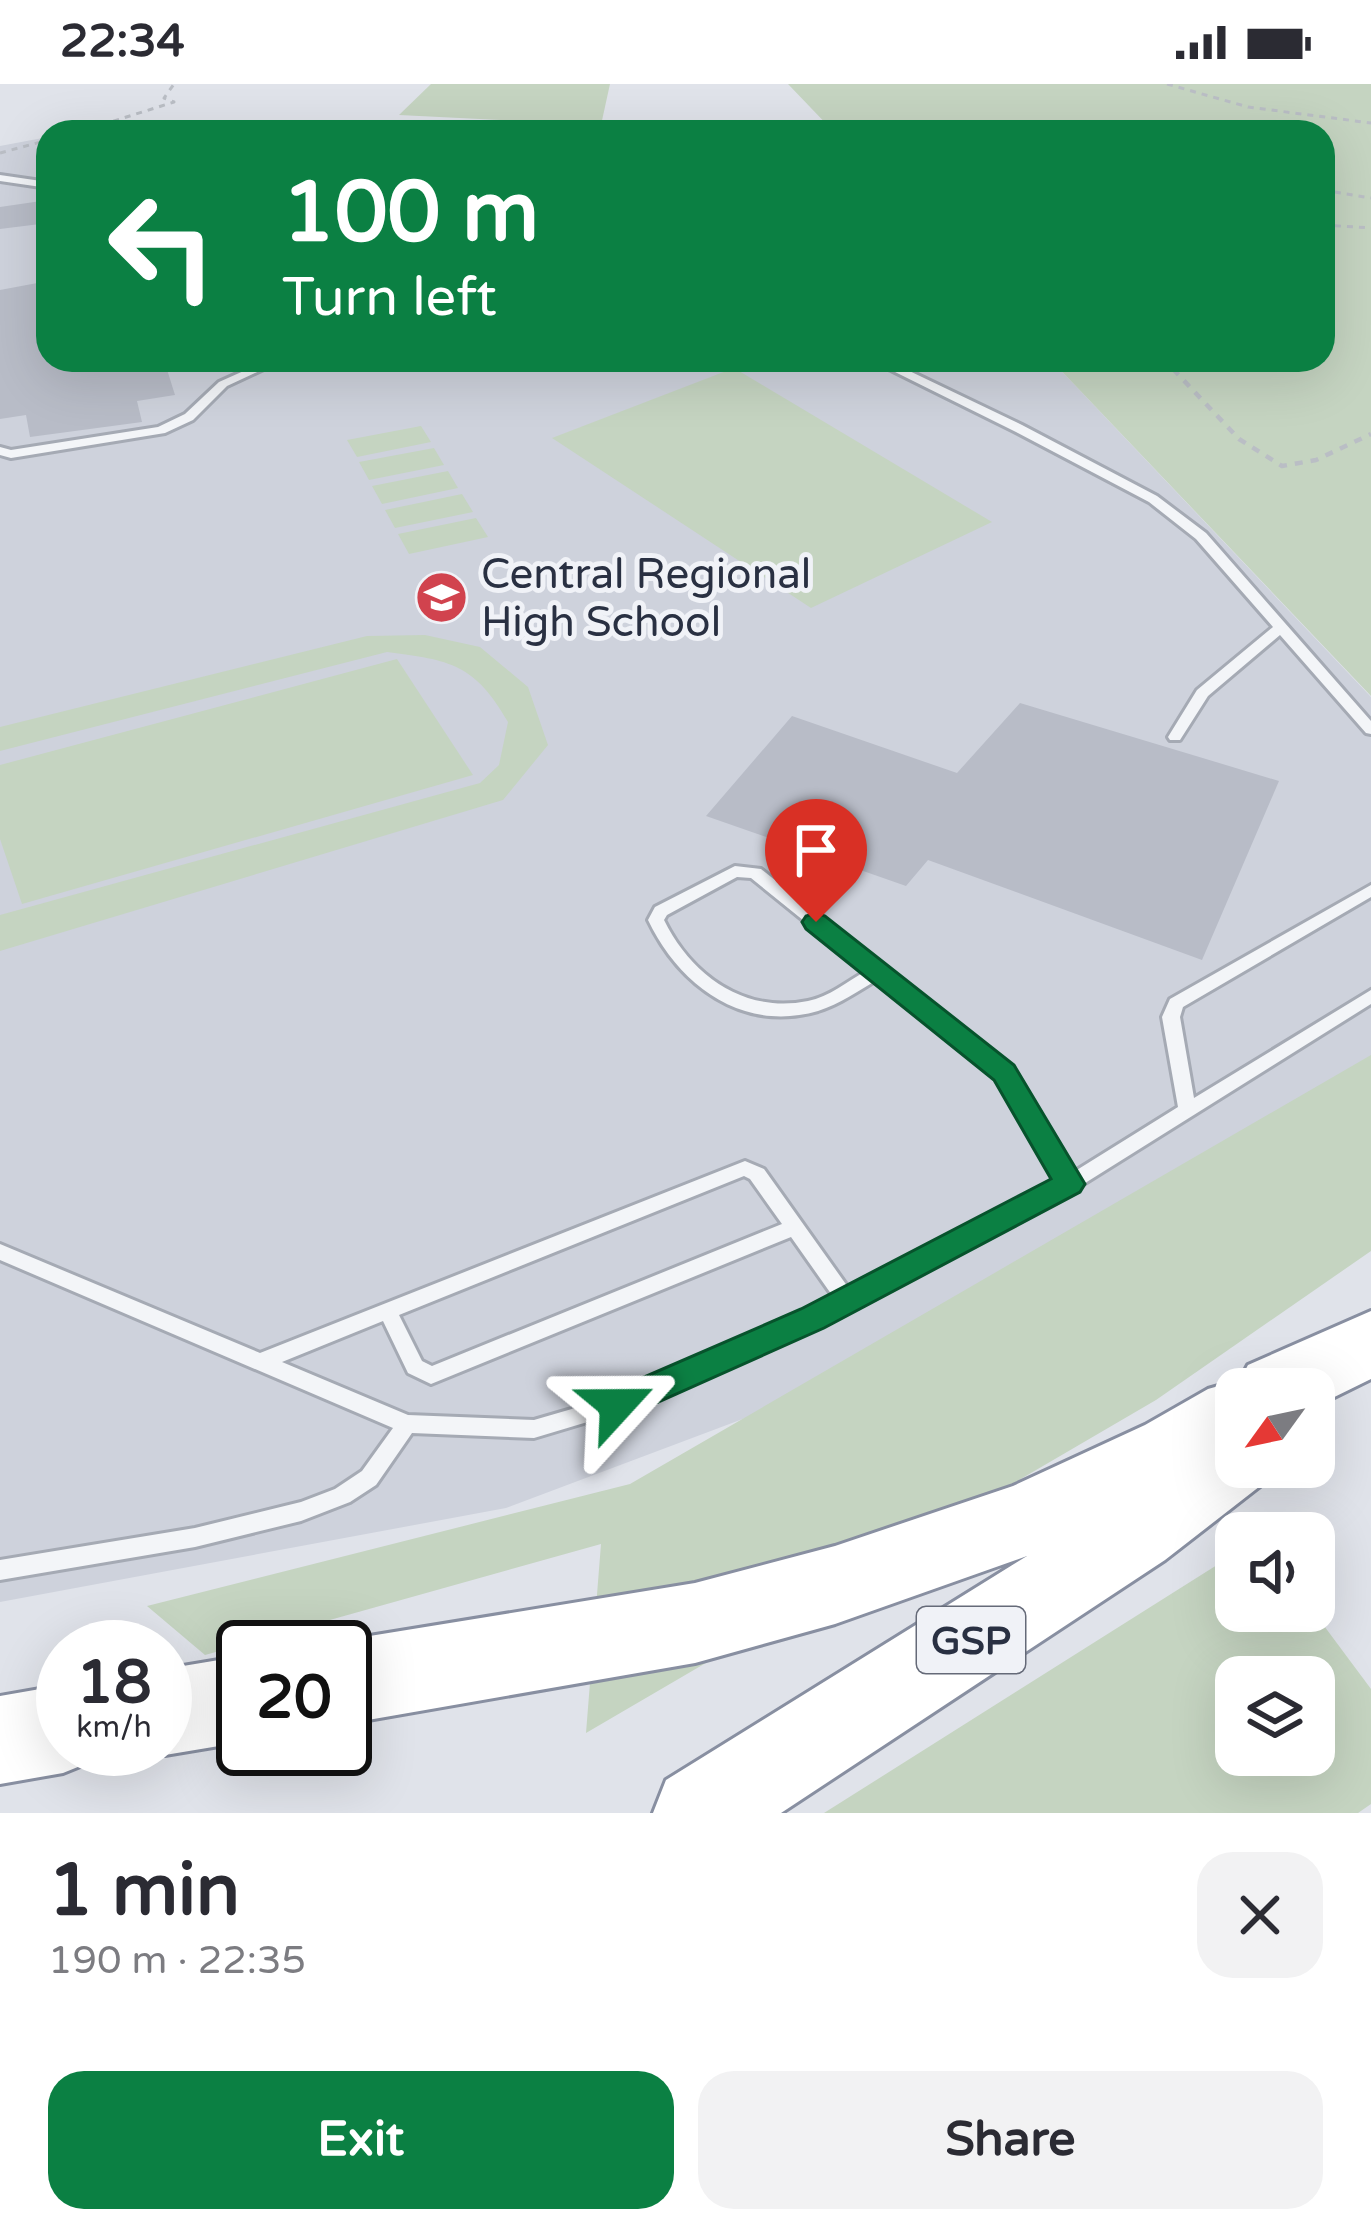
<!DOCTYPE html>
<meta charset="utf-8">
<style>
body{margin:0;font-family:"Varela Round",sans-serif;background:#f2f2f3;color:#2b2b33;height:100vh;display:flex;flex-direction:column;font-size:45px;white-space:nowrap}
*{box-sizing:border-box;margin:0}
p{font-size:39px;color:#7c7c81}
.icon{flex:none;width:66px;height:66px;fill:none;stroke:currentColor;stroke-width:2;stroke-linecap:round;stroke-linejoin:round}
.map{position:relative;height:1729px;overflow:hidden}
.panel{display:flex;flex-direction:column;background:#fff;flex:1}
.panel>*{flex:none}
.banner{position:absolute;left:36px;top:36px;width:1299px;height:252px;border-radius:36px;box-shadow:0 12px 48px #0002;background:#0b8043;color:#fff;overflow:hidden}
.needle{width:78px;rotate:237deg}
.buttons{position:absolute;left:1215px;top:1284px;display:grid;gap:24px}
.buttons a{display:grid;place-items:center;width:120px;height:120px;border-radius:24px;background:#fff;box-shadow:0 12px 48px #0002;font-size:60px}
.speed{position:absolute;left:36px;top:1536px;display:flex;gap:24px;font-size:60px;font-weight:700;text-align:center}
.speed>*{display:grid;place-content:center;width:156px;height:156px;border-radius:50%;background:#fff;box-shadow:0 12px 48px #0002;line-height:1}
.speed small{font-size:30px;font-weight:400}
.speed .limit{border:6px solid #111;border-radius:18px;background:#fff;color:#111}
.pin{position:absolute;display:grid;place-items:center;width:102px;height:102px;color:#fff;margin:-123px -51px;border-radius:50% 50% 50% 0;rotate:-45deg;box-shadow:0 0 12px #0007}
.pin .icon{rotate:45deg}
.me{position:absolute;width:132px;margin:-66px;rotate:66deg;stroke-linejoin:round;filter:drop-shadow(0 0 9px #0008)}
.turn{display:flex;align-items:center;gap:42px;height:252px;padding:0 48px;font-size:54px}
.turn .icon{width:156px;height:156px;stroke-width:2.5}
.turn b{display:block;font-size:84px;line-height:102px}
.round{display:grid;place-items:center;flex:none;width:126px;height:126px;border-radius:36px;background:#f2f2f3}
.summary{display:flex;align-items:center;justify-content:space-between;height:204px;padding:0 48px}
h1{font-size:72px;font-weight:800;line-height:90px}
.cta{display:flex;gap:24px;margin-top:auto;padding:24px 48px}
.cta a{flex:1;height:138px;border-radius:36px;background:#0b8043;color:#fff;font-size:48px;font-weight:800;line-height:138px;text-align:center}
.cta a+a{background:#f2f2f3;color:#2b2b33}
.status{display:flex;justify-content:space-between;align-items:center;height:84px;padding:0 60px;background:#fff;direction:ltr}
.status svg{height:33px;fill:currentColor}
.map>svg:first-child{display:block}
.built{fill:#ced2dc}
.green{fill:#c5d4c1;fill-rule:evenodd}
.building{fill:#b8bcc7}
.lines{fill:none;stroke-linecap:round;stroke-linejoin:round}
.service-casing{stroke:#a5aab4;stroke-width:6}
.motorway-casing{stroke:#888fa1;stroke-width:6}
.path-far1{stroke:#babec5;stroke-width:3;stroke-dasharray:6 6;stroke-linecap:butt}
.path{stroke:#babec5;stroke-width:4.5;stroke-dasharray:8 8;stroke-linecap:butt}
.service{fill:#f3f5f8;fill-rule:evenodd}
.motorway{fill:#fff;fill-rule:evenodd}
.route{fill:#0b8043;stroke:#07532c;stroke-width:3}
.labels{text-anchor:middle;stroke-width:10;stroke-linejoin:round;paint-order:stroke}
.shield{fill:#f0f2f7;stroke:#656a78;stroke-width:3}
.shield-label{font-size:39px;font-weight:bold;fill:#293042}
.poi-label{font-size:42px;fill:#293042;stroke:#f0f2f7;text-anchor:start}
</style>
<div class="status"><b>22:34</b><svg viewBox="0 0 49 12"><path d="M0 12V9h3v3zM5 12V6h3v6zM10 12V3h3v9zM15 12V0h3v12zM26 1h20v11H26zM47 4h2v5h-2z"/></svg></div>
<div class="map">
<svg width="1371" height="1729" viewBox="0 0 1371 1729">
<rect width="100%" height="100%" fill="#e0e3ea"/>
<path class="built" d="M48 53V276H1051L1371 613V999L836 1300 506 1424 0 1518V62Z"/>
<g class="green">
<path d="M431 0H610L601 41 399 31Z"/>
<path d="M788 0H1371V612L1051 276H1323V48H834Z"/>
<path d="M734 284 992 438 811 524 552 354Z"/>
<path d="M421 342 431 358 357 373 347 356Z"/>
<path d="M434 364 444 381 369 396 359 378Z"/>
<path d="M448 387 458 404 382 420 372 402Z"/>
<path d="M462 410 473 428 395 444 385 426Z"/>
<path d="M476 434 488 453 409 470 398 450Z"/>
<path d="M425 551 480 563 528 603 548 661 503 716 0 867V831L480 699 499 681 508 638C475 580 450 576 387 568L0 667V643L367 552Z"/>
<path d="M397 575 473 691 22 820 0 755V681Z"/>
<path d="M1371 971V1167L1156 1316 586 1649 601 1460 205 1571 147 1522 630 1400Z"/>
<path d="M1236 1469V1527H1313L1371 1605V1720L1358 1729H824ZM1236 1593H1314V1671H1236Z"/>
</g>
<g class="building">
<path d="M48 116V139L0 145V123Z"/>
<path d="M48 197V276H164L175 311 137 317 142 338 30 353 26 331 0 335V206Z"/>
<path d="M1020 619 1279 697 1202 876 928 776 906 802 706 732 792 632 957 689Z"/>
</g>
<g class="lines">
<defs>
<g id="service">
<path d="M0 91 48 98V104L0 97Z"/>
<path d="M268 276H283L227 302 193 336 165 349 11 374 0 371V363L11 366 158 343 185 330 219 298Z"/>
<path d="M859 276H878L899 282 1022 341 1157 412 1206 449 1371 637V650L1366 649 1280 551 1208 612 1180 656H1170L1168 653 1197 606 1273 543 1196 455 1149 418 1014 347 891 286Z"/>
<path d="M735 782 761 785 1010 983 1072 1089 1178 1023 1162 933 1170 915 1371 801V813L1183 923 1180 933 1194 1014 1371 906V920L1066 1111 854 1223 624 1327 534 1354 412 1349 376 1401 350 1418 301 1437 195 1463 0 1496V1476L195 1444 301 1418 335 1405 362 1387 393 1344 0 1176V1160L260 1269 745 1077 764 1085 850 1206 1058 1097 998 993 877 896C858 907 840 920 818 927 742 949 679 901 648 836L655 823ZM737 793 751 794 866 887C848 897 829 913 808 917 744 930 691 891 664 836L667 831ZM744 1092 750 1095 782 1140 432 1282 422 1277 399 1231ZM791 1153 834 1214 613 1313 534 1336 408 1331 282 1278 383 1237 408 1289 431 1300Z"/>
</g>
<g id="motorway">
<path d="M1371 1227V1295L1314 1323V1305H1236V1383H1272L1264 1399 1165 1476 781 1729H653L666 1696 1027 1472 835 1540 695 1579 345 1640V1563H327L345 1556 695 1499 835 1462 1013 1402 1145 1341 1208 1305 1240 1296 1248 1281Z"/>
<path d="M243 1572V1658L165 1671 150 1665H165V1585Z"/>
<path d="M63 1601V1665H99L95 1676 63 1689 0 1700V1612Z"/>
</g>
</defs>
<use href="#service" class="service-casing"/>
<use href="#motorway" class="motorway-casing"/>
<g class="path-far1">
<path d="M1167 0 1248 23 1371 39"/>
<path d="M79 48 174 18 164 14 174 0"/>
<path d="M0 69 48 56"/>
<path d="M1323 106 1371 114"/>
<path d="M1323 141 1371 144"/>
<path d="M1170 281 1176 288"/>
</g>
<path class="path" d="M1173 285 1239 355 1282 382 1316 376 1371 350"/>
<use href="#service" class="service"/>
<use href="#motorway" class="motorway"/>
</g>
<path class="route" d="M816 829 825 832 1014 981 1085 1100 1080 1108 824 1244 629 1331 617 1335 605 1331 600 1321 605 1310 801 1225 1051 1095 994 996 806 845 802 838 806 832Z"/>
<defs>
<symbol id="school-disc" viewBox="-11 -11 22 22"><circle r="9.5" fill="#d1434e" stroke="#f0f2f7"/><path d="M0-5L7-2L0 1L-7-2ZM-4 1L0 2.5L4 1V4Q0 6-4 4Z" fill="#fff"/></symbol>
</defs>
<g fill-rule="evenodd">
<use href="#school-disc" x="412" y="484" width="59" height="59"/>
</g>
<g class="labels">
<rect class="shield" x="917" y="1523" width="108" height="66" rx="9"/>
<g class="shield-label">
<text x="971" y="1570">GSP</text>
</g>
<g class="poi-label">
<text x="481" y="504">Central Regional<tspan x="481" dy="48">High School</tspan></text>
</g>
</g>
</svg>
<div class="buttons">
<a><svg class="needle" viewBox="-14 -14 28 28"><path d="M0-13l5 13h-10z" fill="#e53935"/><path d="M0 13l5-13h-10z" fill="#7c7c81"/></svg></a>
<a><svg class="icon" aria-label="sound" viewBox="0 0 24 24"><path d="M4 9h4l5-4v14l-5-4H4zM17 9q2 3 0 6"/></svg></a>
<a><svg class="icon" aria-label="layers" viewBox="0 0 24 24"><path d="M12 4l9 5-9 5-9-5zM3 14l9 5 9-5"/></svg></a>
</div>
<div class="speed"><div>18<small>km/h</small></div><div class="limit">20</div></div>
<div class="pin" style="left:816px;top:838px;background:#d93025"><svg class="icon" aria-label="arrive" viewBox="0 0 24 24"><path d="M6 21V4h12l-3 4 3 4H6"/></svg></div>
<svg class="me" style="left:617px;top:1321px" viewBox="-20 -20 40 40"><path d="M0-17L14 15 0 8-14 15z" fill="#0b8043" stroke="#fff" stroke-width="4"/></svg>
<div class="banner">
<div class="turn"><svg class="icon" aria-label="left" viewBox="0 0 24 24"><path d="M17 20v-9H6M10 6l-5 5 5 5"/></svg><div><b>100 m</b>Turn left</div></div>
</div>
</div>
<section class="panel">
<div class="summary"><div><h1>1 min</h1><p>190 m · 22:35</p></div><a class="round"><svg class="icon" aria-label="close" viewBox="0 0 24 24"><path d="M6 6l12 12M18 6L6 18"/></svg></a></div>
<div class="cta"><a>Exit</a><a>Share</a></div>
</section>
